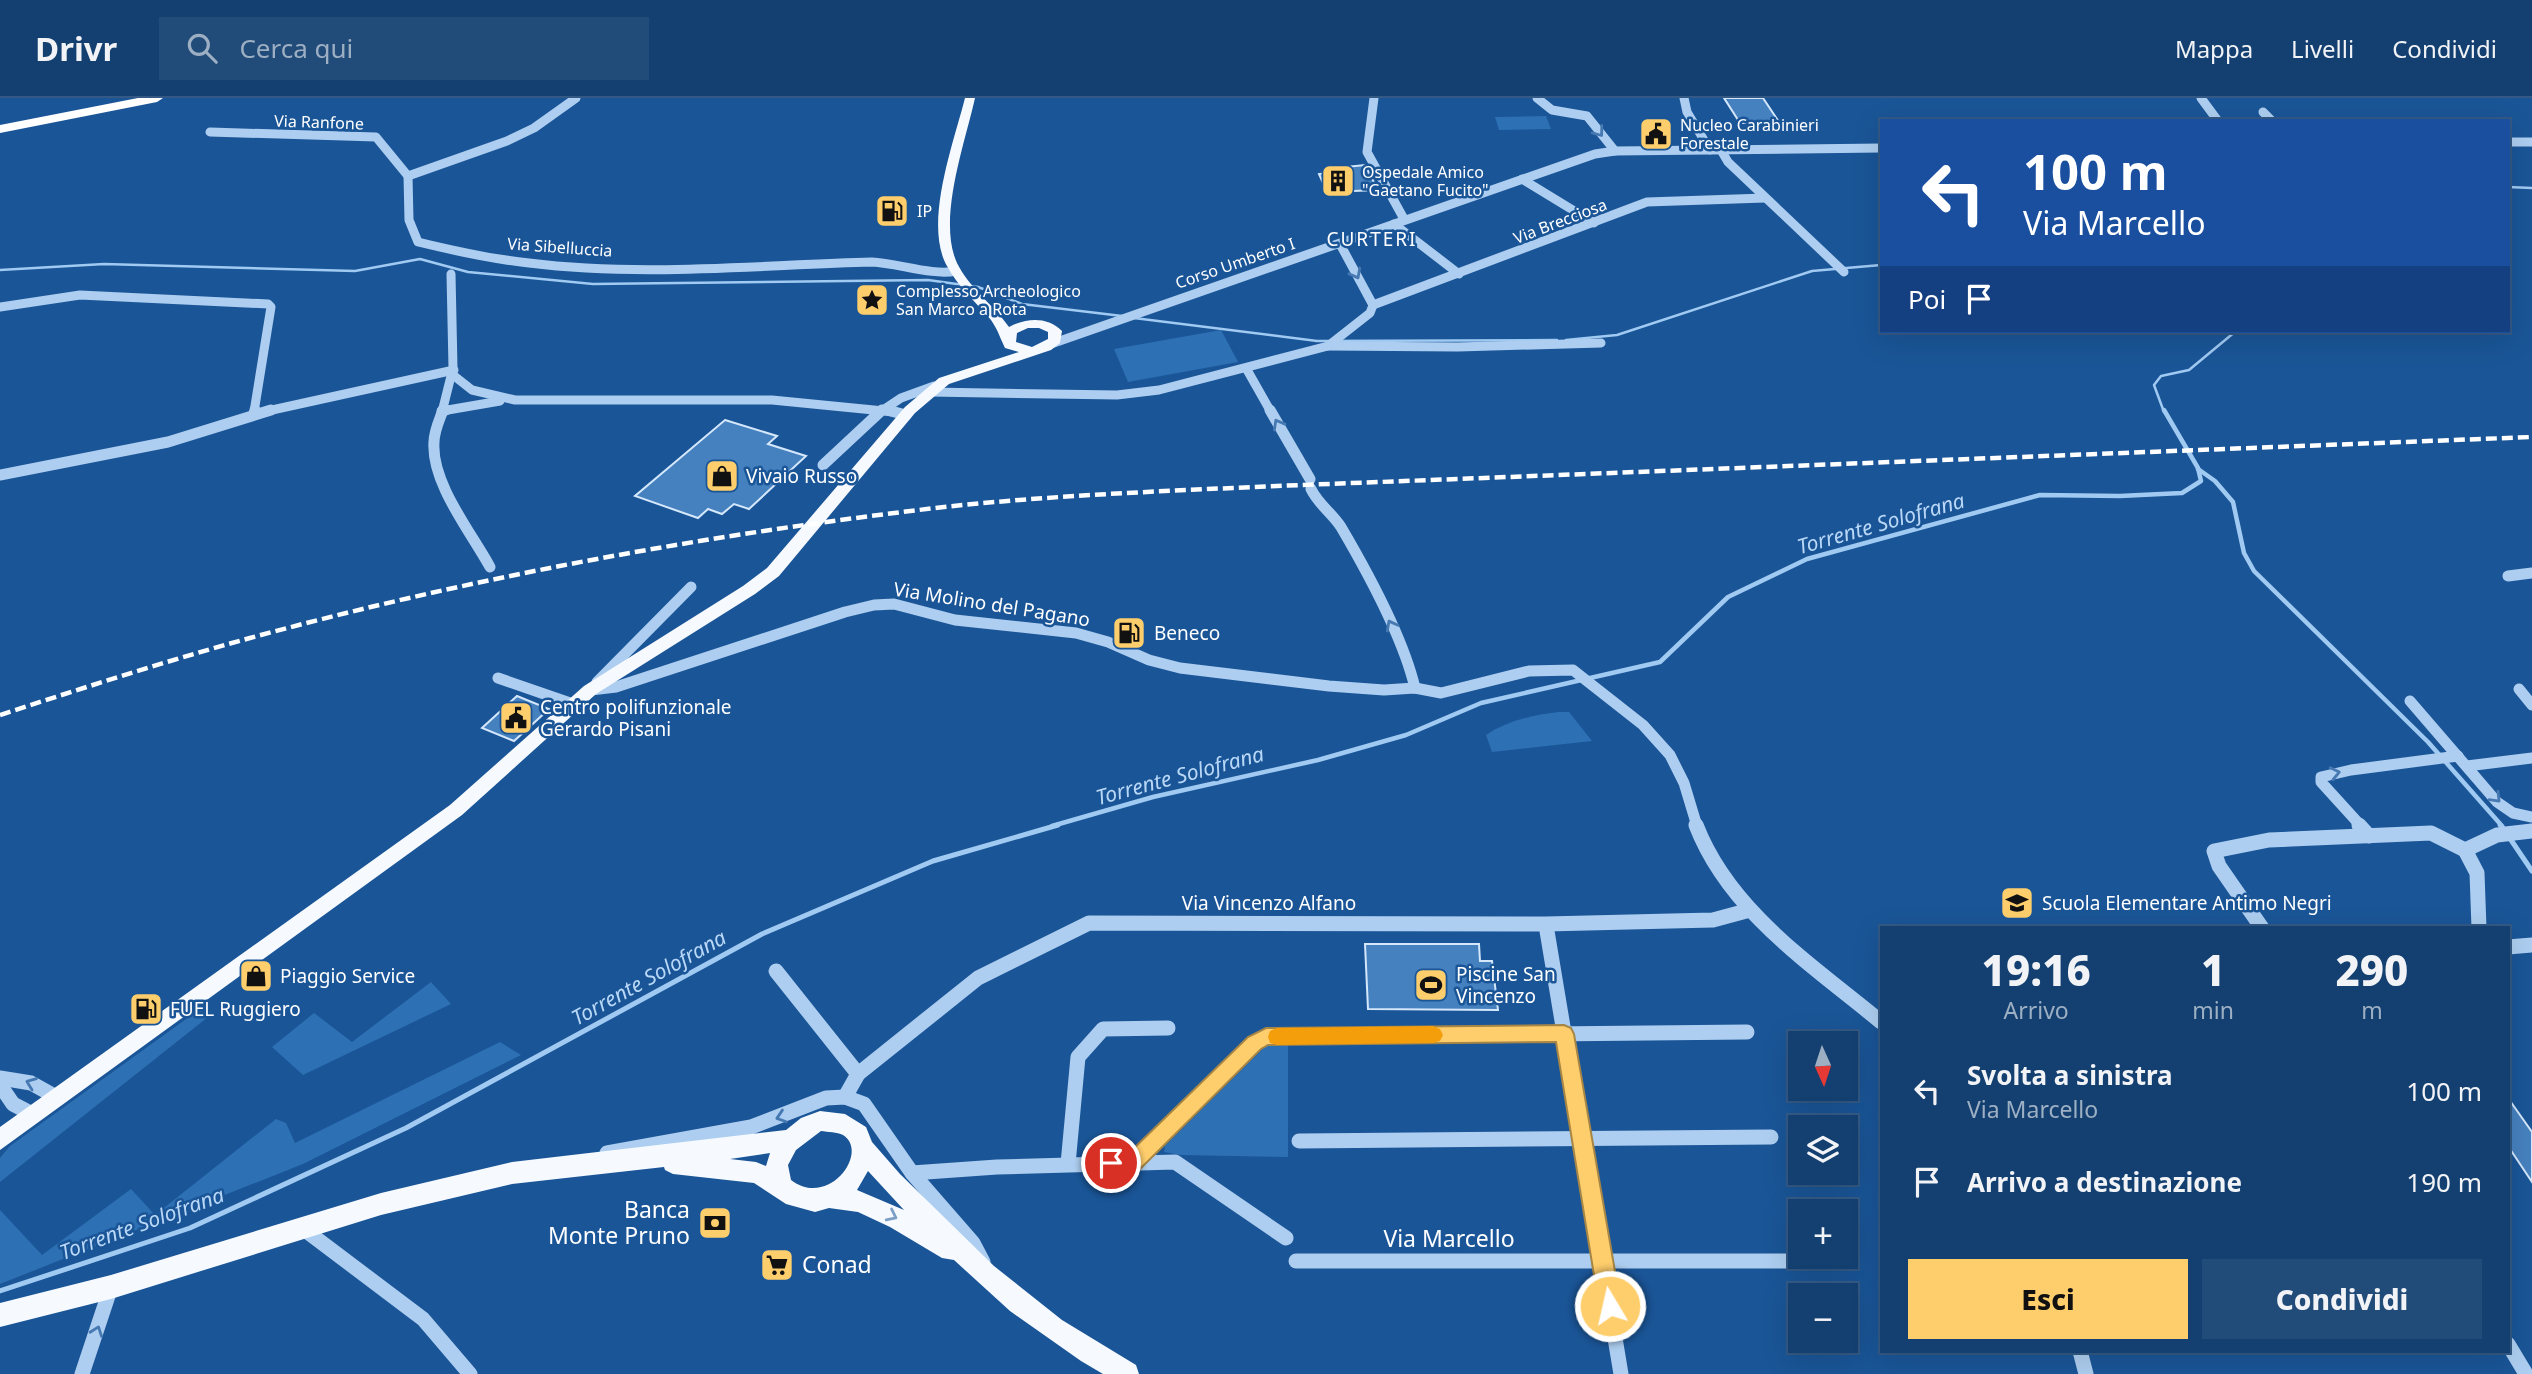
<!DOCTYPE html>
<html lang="it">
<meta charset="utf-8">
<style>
body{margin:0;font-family:"Noto Sans",sans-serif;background:#214b79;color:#f1f3f6;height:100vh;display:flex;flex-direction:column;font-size:26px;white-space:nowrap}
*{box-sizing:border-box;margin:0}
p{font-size:23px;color:#9dafc3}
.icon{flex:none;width:38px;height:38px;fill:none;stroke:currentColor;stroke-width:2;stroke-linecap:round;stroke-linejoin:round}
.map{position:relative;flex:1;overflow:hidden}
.drawer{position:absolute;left:1880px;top:828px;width:630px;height:427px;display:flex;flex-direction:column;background:#144071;border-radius:0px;box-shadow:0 7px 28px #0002,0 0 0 2px #335984}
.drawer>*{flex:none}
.top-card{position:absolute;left:1880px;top:21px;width:630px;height:214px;border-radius:0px;box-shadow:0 7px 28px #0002,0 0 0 2px #335984;background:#1a4fa0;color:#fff;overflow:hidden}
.needle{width:46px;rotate:177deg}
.tools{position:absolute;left:1788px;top:933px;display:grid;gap:14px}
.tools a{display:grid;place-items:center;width:70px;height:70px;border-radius:0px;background:#144071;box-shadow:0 7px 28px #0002,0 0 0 2px #335984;font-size:35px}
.pin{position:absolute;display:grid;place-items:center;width:60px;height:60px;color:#fff;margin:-30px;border:4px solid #fff;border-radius:50%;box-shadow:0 2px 7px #0007}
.me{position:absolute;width:77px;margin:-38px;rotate:351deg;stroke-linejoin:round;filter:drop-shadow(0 0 5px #0008)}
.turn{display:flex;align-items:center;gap:24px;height:147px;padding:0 28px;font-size:32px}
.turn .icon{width:91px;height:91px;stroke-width:2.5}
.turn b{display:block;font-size:49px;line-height:60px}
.then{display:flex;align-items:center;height:66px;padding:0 28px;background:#0003;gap:14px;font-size:26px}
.eta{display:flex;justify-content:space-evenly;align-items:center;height:119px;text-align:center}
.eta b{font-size:42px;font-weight:800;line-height:49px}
.cta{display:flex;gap:14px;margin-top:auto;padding:14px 28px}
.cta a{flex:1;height:80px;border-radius:0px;background:#ffce6c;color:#111;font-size:28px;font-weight:800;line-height:80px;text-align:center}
.cta a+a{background:#214b79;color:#f1f3f6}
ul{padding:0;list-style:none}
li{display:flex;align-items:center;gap:21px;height:91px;padding:0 28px}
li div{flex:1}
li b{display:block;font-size:26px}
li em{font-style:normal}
header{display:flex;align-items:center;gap:42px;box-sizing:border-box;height:98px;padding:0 35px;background:#144071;border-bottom:2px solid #335984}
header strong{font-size:33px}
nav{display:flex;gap:38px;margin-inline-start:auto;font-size:24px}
.search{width:490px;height:63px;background:#214b79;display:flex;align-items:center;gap:18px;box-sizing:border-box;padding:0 24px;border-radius:0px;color:#9dafc3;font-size:26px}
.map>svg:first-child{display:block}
.green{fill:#2d70b4}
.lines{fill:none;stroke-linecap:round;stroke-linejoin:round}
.stream-far2{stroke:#a0caf2;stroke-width:2.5}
.stream-far1{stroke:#a0caf2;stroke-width:4.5}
.stream{stroke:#a0caf2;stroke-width:5}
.building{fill:#4681bf;stroke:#d4e7fb;stroke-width:2}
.minor-far2{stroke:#adcef0;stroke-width:9}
.minor-far1{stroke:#adcef0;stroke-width:11}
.minor{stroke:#adcef0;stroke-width:15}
.major{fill:#f6faff;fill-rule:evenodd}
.highway{fill:#fff;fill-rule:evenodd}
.rail{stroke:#fff;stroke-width:4.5;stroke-dasharray:11 5;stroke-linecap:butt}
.oneway{stroke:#4679b2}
.oneway2{stroke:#7d9fc6}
.route{fill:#ffce6c;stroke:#a68646;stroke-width:2}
.slow{fill:#f59e0b}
.labels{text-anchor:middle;stroke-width:5;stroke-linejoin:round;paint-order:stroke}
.far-street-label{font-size:16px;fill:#fff;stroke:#1a5597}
.far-poi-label{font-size:16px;fill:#fff;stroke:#1a5597;text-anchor:start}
.far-quarter-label{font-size:19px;letter-spacing:2px;fill:#fff;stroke:#1a5597}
.poi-label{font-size:19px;fill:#fff;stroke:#1a5597;text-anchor:start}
.street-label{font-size:19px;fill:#fff;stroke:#1a5597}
.water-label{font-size:21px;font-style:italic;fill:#b9d8f7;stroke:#1a5597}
.near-poi-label{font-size:23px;fill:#fff;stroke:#1a5597;text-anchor:end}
.near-street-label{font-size:23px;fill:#fff;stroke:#1a5597}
</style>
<header>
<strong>Drivr</strong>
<div class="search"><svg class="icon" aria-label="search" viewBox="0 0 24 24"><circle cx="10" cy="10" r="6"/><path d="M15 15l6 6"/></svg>Cerca qui</div>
<nav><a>Mappa</a><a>Livelli</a><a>Condividi</a></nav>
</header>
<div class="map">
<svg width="2532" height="1276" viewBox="0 0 2532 1276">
<rect width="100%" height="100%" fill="#1a5597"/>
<g class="green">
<path d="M1546 18 1551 31 1499 32 1495 19Z"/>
<path d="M1221 232 1238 264 1128 284 1114 251Z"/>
<path d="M1558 614H1569L1592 643 1492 654 1486 637C1507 623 1533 617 1558 614Z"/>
<path d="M431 884 451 906 303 977 272 949 314 915 352 944Z"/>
<path d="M200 911 208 919 0 1084V1060L10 1048Z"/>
<path d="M500 944 521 957 303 1066 0 1186V1112L42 1157 131 1091 155 1117 276 1021 286 1025 295 1045Z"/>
<path d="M1288 945V1059L1181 1057 1164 1054 1165 1048 1268 946Z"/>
</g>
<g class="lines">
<g class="stream-far2">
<path d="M2508 89 2532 90"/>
<path d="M0 172 104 166 355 173 420 161 468 174 593 186 928 182 978 189 1022 206 1122 218"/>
<path d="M1134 220 1317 243 1557 242"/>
<path d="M1566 242 1617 237 1812 173 1881 167"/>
<path d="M2164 314 2154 287 2161 278 2189 272 2236 233"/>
</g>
<g class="stream-far1">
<path d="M2198 371 2215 383 2233 404 2244 455 2254 473 2428 644 2502 728"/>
<path d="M1052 728 1153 699 1318 662 1406 637 1481 605 1660 564 1728 499 1807 461 2040 397 2120 398 2182 395 2201 383 2198 370 2164 312"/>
</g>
<g class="stream">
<path d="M2500 727 2504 731"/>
<path d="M2509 739 2532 773"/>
<path d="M0 1193 190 1130 406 1030 762 836 933 763 1058 727"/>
</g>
</g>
<g class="building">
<path d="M1724 0H1763L1779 24 1740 25Z"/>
<path d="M1365 67 1378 92 1327 94 1319 76 1337 74 1335 70Z"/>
<path d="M725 322 777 338 768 346 806 358 749 411 734 406 722 416 708 411 698 420 635 398Z"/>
<path d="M517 598 549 611 514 643 482 630Z"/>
<path d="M1365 846H1479L1480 863H1492L1498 912 1368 911Z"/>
<path d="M2508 1000 2532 1034V1084L2508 1048Z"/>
</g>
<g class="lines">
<g class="minor-far2">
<path d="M576 0 534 30 507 43 408 78 409 122 418 144C455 153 491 161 529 165 642 179 758 167 872 164 897 165 933 178 956 173"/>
<path d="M1374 0 1367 54 1404 121"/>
<path d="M1537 0 1552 12 1587 18 1615 53"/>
<path d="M1684 0 1687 14 1710 52"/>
<path d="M2201 0 2218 23"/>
<path d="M2263 14 2272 23"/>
<path d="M210 34 376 39 408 78"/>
<path d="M2508 44H2532"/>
<path d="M1721 52 1728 64 1844 174"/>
<path d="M1522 81 1594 125"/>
<path d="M1394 126 1459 176"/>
<path d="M1340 146 1373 207"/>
<path d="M1373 207 1647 104 1765 100"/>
<path d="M0 209 80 197 268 206 271 209 254 314"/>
<path d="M1051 246 1595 56 1615 53 1881 50"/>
<path d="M1328 248 1458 249 1601 245"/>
<path d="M1246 270 1271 314"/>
<path d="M453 277 472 292 515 302H772L894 314"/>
<path d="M929 294 1117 297 1159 292 1328 248 1370 215 1373 207"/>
<path d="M442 313 500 303"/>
<path d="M263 314 454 272"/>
<path d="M442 314 453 270 451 176"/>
<path d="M880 314 901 300 934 288"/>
</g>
<g class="minor-far1">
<path d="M443 312C439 323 434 333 434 344 431 385 471 434 490 469"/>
<path d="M887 312 906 317"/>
<path d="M1270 312 1310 381"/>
<path d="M442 313 446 312"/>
<path d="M254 316 255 312"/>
<path d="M823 367 882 312"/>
<path d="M0 377 168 344 271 312"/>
<path d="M1311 391C1318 406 1332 415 1341 429 1368 475 1403 539 1415 590"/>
<path d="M2508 478 2532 475"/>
<path d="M498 580 573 606"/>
<path d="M597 584 691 489"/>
<path d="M2519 591 2532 607"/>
<path d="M591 592 616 589 845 514 874 507 894 506 955 522 1076 535 1108 544 1149 562 1180 570 1329 588 1384 592 1415 590 1441 595 1529 573 1573 572 1643 627 1670 657 1684 685 1697 728"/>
<path d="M2410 603 2497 704 2513 715 2532 719"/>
<path d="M2467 668 2532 660"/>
<path d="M2361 728 2321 684V679L2351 672 2458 658"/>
</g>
<g class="minor">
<path d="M1696 727C1729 813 1812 867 1881 924"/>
<path d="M2359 727 2369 738"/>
<path d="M2262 830 2219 768 2214 753 2269 742 2431 735 2465 752"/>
<path d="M2479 830 2477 775 2465 752 2497 737 2532 733"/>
<path d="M1547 833 1621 1276"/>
<path d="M2508 849 2532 847"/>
<path d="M776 873 858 976"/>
<path d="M0 980 31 985 58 1000"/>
<path d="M0 987 13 1006 34 1017"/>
<path d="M845 999 858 976 978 880 1089 825 1546 826 1713 822 1750 812"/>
<path d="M1299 1043 1771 1039"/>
<path d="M607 1055 751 1029 826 1000 845 999 864 1006 912 1075 973 1145 983 1164"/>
<path d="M1133 1064 1255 945 1266 939 1747 934"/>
<path d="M1068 1066 1078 959 1103 931 1168 930"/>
<path d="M912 1075 997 1069 1175 1064 1286 1140"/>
<path d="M301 1129 423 1221 470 1276"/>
<path d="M1296 1163H1810"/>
<path d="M2508 1246 2526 1276"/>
<path d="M2080 1253 2086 1276"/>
<path d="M82 1276 111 1189"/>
</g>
<g class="major">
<path d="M965 0H975C965 45 937 122 957 165 969 190 994 207 1009 229 1026 220 1047 218 1062 233L1060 245 1051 252 949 286 915 315 779 478 755 496 596 596 462 717 0 1052V1029L450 707 584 588 743 488 767 470 905 309 939 280 1019 254 1005 250C1000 240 998 232 991 222 976 204 958 189 947 168 923 126 954 44 965 0ZM1028 230H1039L1048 234V241L1032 249 1016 244 1017 235Z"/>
<path d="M820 1013 845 1016 866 1029 872 1044 900 1076 994 1168 1062 1222 1136 1267 1139 1276H1103L1081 1263 1010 1213 954 1162 942 1160 890 1129 858 1114 829 1110 815 1114 786 1106 754 1085 673 1076 665 1072 664 1069 512 1086 381 1117 111 1201 0 1229V1205L111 1177 381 1095 512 1064 786 1032 801 1020ZM821 1033C828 1034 837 1034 843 1037 870 1054 829 1111 791 1082L788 1067 796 1052ZM770 1055 766 1068 756 1064 730 1061ZM868 1073 904 1112 857 1092Z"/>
</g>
<path class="highway" d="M138 0H163L157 4 0 35V27Z"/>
<path class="rail" d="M0 617C83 590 166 563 250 540 477 478 711 436 944 409 1055 397 1166 393 1277 388L2532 339"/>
</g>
<defs><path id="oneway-chevron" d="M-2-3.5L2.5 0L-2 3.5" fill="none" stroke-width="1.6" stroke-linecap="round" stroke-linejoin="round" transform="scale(1.75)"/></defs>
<g class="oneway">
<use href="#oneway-chevron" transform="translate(1599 34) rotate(53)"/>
<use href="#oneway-chevron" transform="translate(1356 176) rotate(62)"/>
<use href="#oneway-chevron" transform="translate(1278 326) rotate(-119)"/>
<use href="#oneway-chevron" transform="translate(1391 527) rotate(-118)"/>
<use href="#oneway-chevron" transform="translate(2335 675) rotate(-13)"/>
<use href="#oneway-chevron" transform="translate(2496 700) rotate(46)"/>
<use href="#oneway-chevron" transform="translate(31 985) rotate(-159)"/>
<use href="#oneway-chevron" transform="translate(781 1019) rotate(162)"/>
<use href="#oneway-chevron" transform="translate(97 1233) rotate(-70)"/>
</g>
<use class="oneway2" href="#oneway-chevron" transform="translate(892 1118) rotate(26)"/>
<path class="route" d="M1564 927 1571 930 1574 936 1621 1208 1618 1216 1610 1219 1602 1216 1599 1208 1556 944 1268 947 1261 951 1140 1071 1111 1075 1104 1072 1101 1065 1104 1058 1129 1055 1248 939 1266 930Z"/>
<path class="slow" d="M1433 928 1440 931 1443 937 1440 943 1433 945 1277 947 1270 945 1268 939 1270 933 1277 930Z"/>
<defs>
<symbol id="civic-square" viewBox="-11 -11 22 22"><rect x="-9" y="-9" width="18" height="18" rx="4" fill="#ffce6c" stroke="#1a5597"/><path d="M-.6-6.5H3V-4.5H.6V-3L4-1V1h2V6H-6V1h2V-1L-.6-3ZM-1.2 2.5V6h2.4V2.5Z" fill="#111"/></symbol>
<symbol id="building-square" viewBox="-11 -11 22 22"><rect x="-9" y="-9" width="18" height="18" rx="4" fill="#ffce6c" stroke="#1a5597"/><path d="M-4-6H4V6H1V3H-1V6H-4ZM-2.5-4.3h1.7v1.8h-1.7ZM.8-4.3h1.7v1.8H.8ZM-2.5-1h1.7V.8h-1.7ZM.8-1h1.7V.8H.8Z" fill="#111"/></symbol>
<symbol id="fuel-square" viewBox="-11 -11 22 22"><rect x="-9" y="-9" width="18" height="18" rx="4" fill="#ffce6c" stroke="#1a5597"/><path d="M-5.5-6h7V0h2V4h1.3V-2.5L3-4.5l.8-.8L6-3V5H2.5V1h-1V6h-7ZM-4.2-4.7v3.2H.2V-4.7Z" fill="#111"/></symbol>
<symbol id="sight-square" viewBox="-11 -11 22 22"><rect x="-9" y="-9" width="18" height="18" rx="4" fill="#ffce6c" stroke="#1a5597"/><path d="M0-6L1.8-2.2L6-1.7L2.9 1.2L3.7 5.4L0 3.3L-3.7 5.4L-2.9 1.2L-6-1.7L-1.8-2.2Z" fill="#111"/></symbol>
<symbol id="shop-square" viewBox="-11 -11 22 22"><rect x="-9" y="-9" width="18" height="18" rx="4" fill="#ffce6c" stroke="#1a5597"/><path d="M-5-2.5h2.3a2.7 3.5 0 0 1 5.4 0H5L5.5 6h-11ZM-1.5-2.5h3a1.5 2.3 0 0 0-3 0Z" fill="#111"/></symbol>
<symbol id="school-square" viewBox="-11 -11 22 22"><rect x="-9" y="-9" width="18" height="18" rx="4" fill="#ffce6c" stroke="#1a5597"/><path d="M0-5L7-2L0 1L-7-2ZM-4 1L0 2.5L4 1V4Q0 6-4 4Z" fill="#111"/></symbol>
<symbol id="stadium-square" viewBox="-11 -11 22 22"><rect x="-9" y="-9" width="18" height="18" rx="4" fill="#ffce6c" stroke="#1a5597"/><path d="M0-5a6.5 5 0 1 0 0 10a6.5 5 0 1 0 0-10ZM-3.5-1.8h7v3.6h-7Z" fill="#111"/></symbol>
<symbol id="bank-square" viewBox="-11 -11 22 22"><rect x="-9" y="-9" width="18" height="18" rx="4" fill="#ffce6c" stroke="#1a5597"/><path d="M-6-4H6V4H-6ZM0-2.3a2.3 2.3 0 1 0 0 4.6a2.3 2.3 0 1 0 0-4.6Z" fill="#111"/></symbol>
<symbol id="supermarket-square" viewBox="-11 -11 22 22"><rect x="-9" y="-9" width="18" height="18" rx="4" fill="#ffce6c" stroke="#1a5597"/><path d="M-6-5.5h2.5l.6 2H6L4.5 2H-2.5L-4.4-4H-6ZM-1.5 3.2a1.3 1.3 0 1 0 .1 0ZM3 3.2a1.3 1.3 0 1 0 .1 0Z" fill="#111"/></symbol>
</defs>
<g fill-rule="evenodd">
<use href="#civic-square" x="1637" y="17" width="38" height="38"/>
<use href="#building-square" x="1319" y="64" width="38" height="38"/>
<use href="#fuel-square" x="873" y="94" width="38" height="38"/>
<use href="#sight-square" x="853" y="183" width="38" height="38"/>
<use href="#shop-square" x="703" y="359" width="38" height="38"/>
<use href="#fuel-square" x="1110" y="516" width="38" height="38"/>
<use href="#civic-square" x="497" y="601" width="38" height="38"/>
<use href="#school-square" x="1998" y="786" width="38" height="38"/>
<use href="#shop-square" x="237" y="859" width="38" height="38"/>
<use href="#stadium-square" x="1412" y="868" width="38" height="38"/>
<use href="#fuel-square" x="127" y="892" width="38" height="38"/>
<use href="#bank-square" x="696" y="1106" width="38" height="38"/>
<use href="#supermarket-square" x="758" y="1148" width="38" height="38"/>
</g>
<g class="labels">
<g class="far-street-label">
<text transform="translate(319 24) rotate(2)" y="6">Via Ranfone</text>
<text transform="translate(1560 123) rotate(-21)" y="6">Via Brecciosa</text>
<text transform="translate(560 149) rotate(4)" y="6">Via Sibelluccia</text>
<text transform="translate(1235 165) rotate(-19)" y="6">Corso Umberto I</text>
</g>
<g class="far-poi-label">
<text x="1680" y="33">Nucleo Carabinieri<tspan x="1680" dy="18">Forestale</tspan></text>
<text x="1362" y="80">Ospedale Amico<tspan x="1362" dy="18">"Gaetano Fucito"</tspan></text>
<text x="917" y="119">IP</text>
<text x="896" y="199">Complesso Archeologico<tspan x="896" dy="18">San Marco a Rota</tspan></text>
</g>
<g class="far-quarter-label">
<text x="1372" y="148">CURTERI</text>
</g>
<g class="poi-label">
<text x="746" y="385">Vivaio Russo</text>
<text x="1154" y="542">Beneco</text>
<text x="540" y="616">Centro polifunzionale<tspan x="540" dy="22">Gerardo Pisani</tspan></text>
<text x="2042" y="812">Scuola Elementare Antimo Negri</text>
<text x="1456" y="883">Piscine San<tspan x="1456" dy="22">Vincenzo</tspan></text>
<text x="280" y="885">Piaggio Service</text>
<text x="170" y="918">FUEL Ruggiero</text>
</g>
<g class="street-label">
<text transform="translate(992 506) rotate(9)" y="7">Via Molino del Pagano</text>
<text x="1269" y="812">Via Vincenzo Alfano</text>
</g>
<g class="water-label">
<text transform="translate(1881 426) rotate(-16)" y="7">Torrente Solofrana</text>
<text transform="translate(1180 678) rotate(-15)" y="7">Torrente Solofrana</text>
<text transform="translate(649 880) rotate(-29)" y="7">Torrente Solofrana</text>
<text transform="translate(142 1126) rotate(-20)" y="7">Torrente Solofrana</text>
</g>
<g class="near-poi-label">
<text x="690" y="1120">Banca<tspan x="690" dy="26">Monte Pruno</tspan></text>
<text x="802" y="1175" text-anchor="start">Conad</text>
</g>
<g class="near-street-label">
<text x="1449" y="1149">Via Marcello</text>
</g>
</g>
</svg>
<div class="tools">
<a><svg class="needle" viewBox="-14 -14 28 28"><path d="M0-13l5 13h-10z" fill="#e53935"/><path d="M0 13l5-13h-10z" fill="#9dafc3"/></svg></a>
<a><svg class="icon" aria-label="layers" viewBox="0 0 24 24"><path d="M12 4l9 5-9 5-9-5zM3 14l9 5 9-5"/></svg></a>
<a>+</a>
<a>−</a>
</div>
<div class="pin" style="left:1111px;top:1065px;background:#d93025"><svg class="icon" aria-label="arrive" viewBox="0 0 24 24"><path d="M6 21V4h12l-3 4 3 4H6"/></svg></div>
<svg class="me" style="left:1610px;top:1208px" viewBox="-20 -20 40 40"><circle r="17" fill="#ffce6c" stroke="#fff" stroke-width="3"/><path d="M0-11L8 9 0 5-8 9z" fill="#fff"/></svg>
<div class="top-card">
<div class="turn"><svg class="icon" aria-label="left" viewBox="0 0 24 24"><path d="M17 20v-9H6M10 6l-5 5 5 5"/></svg><div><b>100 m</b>Via Marcello</div></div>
<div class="then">Poi<svg class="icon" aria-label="arrive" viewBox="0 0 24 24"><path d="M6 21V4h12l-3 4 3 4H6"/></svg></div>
</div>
<section class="drawer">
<div class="eta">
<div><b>19:16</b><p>Arrivo</p></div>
<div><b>1</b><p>min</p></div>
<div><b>290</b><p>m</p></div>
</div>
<ul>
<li><svg class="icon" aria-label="left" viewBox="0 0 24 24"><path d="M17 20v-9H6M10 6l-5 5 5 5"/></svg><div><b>Svolta a sinistra</b><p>Via Marcello</p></div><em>100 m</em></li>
<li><svg class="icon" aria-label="arrive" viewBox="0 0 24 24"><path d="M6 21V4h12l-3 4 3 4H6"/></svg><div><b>Arrivo a destinazione</b></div><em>190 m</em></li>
</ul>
<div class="cta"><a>Esci</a><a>Condividi</a></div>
</section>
</div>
